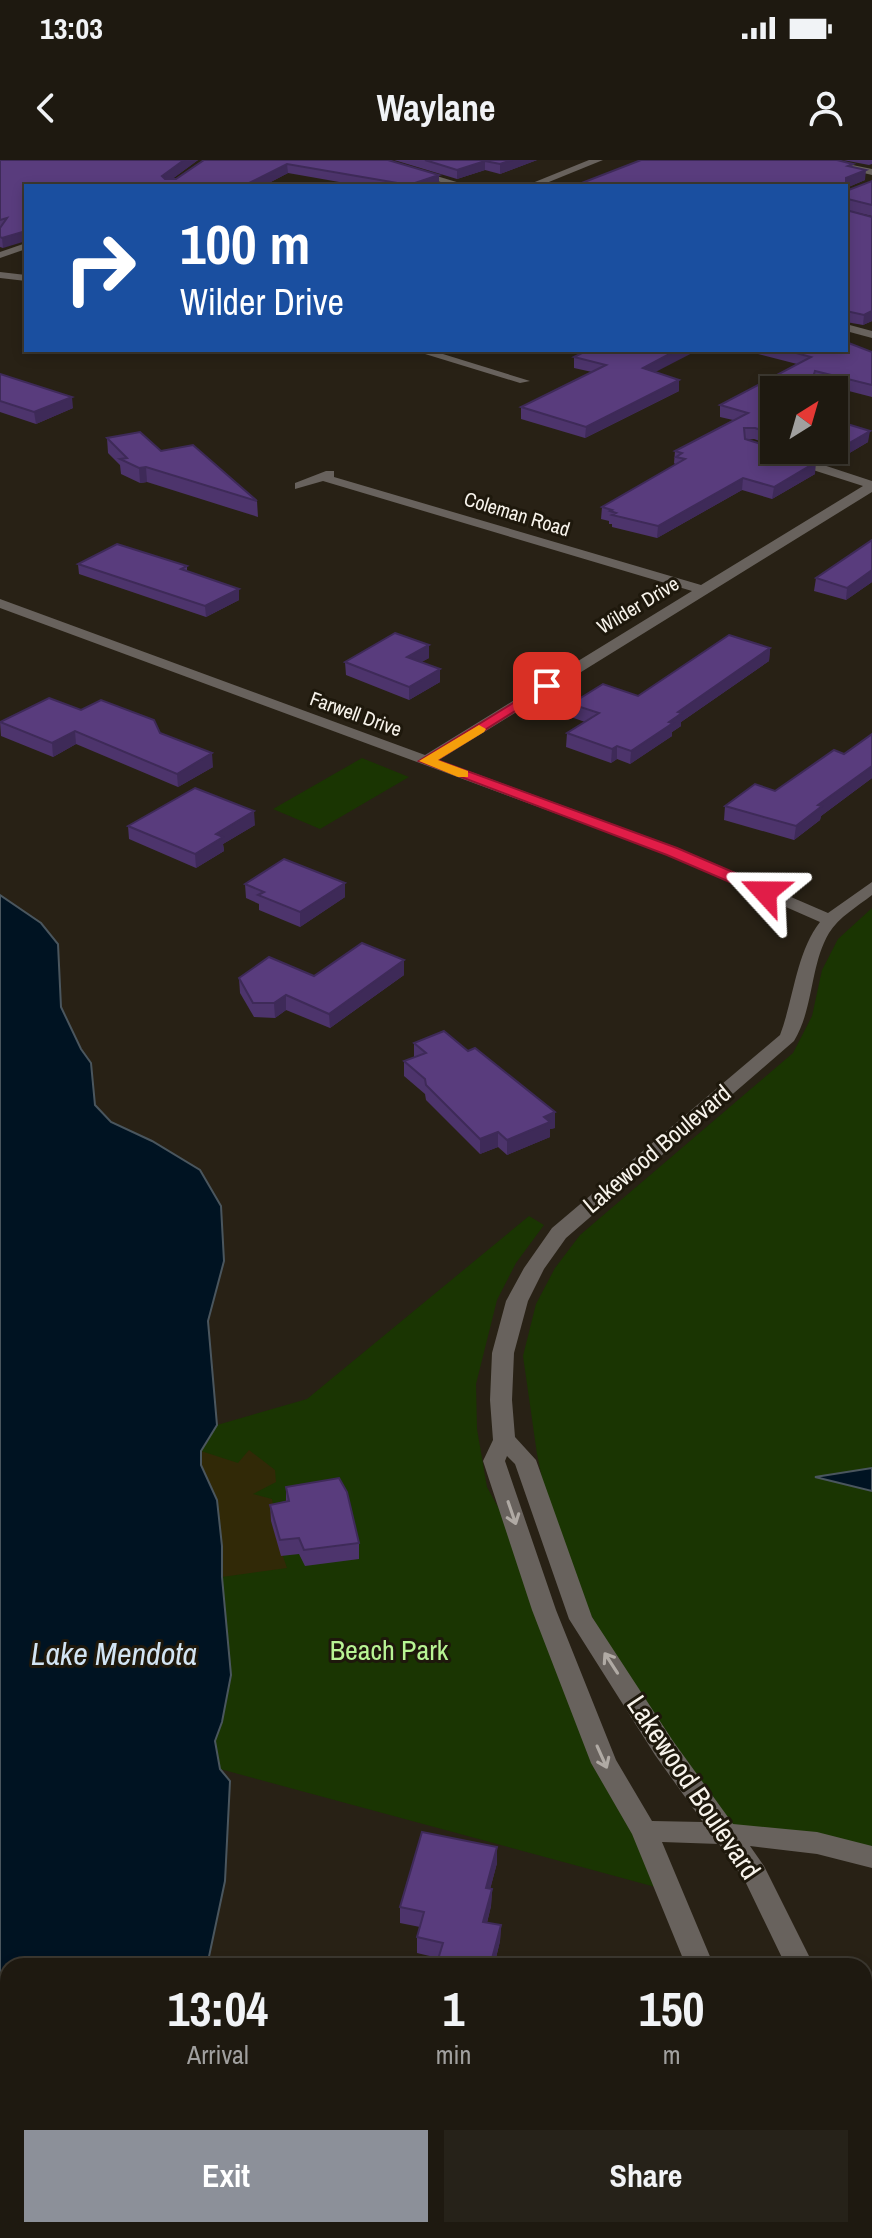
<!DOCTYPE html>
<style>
body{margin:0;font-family:"Archivo Narrow",sans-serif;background:#262219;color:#f1f3f6;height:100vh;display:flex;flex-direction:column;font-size:30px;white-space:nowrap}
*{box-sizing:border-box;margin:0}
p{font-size:26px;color:#a1a09f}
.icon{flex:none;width:44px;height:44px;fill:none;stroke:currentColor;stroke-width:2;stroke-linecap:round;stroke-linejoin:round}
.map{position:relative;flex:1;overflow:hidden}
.details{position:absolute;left:0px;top:1798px;width:872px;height:280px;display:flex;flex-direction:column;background:#1e1910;border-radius:24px 24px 0 0;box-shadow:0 4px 12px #0003,0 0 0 2px #3c3830}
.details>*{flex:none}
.top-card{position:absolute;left:24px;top:24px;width:824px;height:168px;border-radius:0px;box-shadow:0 4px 12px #0003,0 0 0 2px #3c3830;background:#1a4fa0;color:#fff;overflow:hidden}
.needle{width:52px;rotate:37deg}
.buttons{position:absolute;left:760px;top:216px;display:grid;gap:16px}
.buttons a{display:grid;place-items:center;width:88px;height:88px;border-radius:0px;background:#1e1910;box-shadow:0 4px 12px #0003,0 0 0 2px #3c3830;font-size:40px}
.pin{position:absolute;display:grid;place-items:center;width:68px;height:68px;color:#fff;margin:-34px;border-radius:16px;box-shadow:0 4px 12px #0006}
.me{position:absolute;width:88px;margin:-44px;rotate:294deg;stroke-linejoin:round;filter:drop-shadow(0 0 6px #0008)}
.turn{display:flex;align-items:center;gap:28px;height:168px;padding:0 24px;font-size:36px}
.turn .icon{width:104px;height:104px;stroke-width:2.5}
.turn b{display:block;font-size:56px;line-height:68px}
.eta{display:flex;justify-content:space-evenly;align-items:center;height:136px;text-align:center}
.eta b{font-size:48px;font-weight:700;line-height:56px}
.button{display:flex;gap:16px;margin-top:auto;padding:16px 24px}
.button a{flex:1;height:92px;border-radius:0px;background:#8c9099;color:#fff;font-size:32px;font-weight:700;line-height:92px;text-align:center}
.button a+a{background:#262219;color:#f1f3f6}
.status{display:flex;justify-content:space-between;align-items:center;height:56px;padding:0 40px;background:#1e1910;direction:ltr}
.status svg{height:22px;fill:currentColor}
header{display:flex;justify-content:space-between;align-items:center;height:104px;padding:0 24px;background:#1e1910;font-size:36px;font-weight:700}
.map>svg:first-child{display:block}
.green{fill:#1a3502}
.sand{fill:#312907}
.water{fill:#001322;stroke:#4a565e;stroke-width:2}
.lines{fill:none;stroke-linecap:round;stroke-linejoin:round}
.minor{fill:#68625d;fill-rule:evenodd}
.wall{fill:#4d346c}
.shaded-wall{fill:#3e2a58}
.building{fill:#593c7d;stroke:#3e2a58;stroke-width:2}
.oneway{stroke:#b0aaa4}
.route{fill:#e11d48;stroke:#92132f;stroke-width:2}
.slow{fill:#f59e0b}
.labels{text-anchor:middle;stroke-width:6;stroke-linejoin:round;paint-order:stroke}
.far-street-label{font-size:20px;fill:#f7f3eb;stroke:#1e180c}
.street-label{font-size:24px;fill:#f7f3eb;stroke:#1e180c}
.near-park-label{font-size:28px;fill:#b8f494;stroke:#1e180c}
.near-street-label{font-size:28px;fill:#f7f3eb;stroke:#1e180c}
.near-water-label{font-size:32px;font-style:italic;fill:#d2e4f3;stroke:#1e180c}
</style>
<div class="status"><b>13:03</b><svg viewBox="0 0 49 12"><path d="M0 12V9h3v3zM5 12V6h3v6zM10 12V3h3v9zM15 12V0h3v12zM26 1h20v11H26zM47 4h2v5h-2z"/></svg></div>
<header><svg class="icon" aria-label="back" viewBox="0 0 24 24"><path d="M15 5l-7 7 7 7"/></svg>Waylane<svg class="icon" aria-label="person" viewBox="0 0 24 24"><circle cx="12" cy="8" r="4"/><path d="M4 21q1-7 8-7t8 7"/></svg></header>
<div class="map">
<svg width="872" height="2078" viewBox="0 0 872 2078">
<rect width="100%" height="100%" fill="#282115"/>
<g class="green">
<path d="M362 598 409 617 320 669 273 649Z"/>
<path d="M872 748V1697L726 1674 664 1588 558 1395 537 1294 523 1196 536 1144 555 1108 580 1075 793 893 812 856 822 810 838 779Z"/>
<path d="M529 1056 544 1065 516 1103 497 1140 476 1224 477 1269 487 1327 527 1400 670 1731 220 1609 215 1581 222 1562V1386L217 1340 201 1305V1291L217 1265 307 1239Z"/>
</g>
<path class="sand" d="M249 1290 275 1310 276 1322 253 1334 272 1339 276 1360 271 1361 287 1408 222 1417V1386L201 1305V1291L238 1303Z"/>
<g class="water">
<path d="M0 735 41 763 58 784 61 847 81 889 91 903 95 945 111 962 152 981 200 1010 221 1046 224 1101 208 1161 217 1265 201 1291V1305L217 1340 222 1386V1417L231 1515 222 1562 215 1581 220 1609 230 1621 225 1721 207 1806H8V2070H115L113 2078H0Z"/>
<path d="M872 1308V1331L815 1317Z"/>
</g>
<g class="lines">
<g class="minor">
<path d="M367 0H383L470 26H454Z"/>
<path d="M589 0H603L539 26H525Z"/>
<path d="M809 0H828L872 9V15Z"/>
<path d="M26 83V89L0 98V92Z"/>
<path d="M0 112 26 115V121L0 118Z"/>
<path d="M846 164 872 171V178L846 171Z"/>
<path d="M412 190H430L530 221 520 223Z"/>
<path d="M788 296H796L872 321V332L439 600 678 688 828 753 872 722V735C858 746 839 757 829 773 810 805 814 848 794 881L566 1078 544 1109 528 1141 514 1193 512 1240 515 1277 536 1300 592 1457 673 1581 733 1664 817 1672 872 1686V1708L817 1694 750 1686 764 1706 814 1806H786L745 1721 719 1684 662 1682 714 1806H686L632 1674 591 1603 532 1450 483 1301 493 1280 490 1240 492 1193 506 1141 524 1108 552 1068 780 875C794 838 796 793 820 762L666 694 0 448V439L425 595 692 431 323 321 295 329V323L326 311H334V317L701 425 863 326 788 302ZM507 1296 515 1304 569 1459 655 1595 703 1662 652 1661 616 1600 556 1450 505 1301Z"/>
<path d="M864 1924 872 1927V1966L864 1963Z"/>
<path d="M792 2070H822L825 2078H795Z"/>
</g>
</g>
<g class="wall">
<path d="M0 0H198L172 19H176L204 0H388L439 25 436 26H362L288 13 263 26H26L3 88 0 87Z"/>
<path d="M394 0H537L500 14 485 10 457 19Z"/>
<path d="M843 0H872V4L869 5Z"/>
<path d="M853 4V7L865 20 846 28V31L872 21V56L846 50V26Z"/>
<path d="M846 50 872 57V161L863 165 846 162Z"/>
<path d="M26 81V94L23 93 22 83Z"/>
<path d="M742 190H846L872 192V237L814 222 812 230H774V286L754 279 746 280 815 314 772 339 742 330 657 378 612 367V364H609V361L601 359 602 347 676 305 674 303 675 291 733 260 720 257V245L797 204Z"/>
<path d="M574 197 655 212 679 231 585 278 521 259V247L592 212 574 208Z"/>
<path d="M0 214 73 248 36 264 0 252Z"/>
<path d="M847 254 846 264 868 282 831 304 787 290H834Z"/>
<path d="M107 278 161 291 257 341 258 357 147 322 140 323 121 314 120 305 108 293Z"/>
<path d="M872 380V422L846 440 814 431 816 418Z"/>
<path d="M78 404 187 406V411L239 429V440L206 457 79 414Z"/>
<path d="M770 488 769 501 681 562V566L672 572V576L630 604 617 599 611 603 566 587 567 573 585 562 571 557V544L638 536Z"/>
<path d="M429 498 421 502 440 522 409 540 346 515 345 502Z"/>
<path d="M81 550 160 573 213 607 178 627 76 584 53 597 1 576 0 562Z"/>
<path d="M872 574V618L821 656 820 660 794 680 724 660 725 646 775 631 844 594Z"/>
<path d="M255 665 223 684 224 691 196 708 129 679 128 666Z"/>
<path d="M345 723V737L300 767 259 750V744L246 738 245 724Z"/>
<path d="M404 800V815L330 868 286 850 275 858 254 857 240 833 239 818 314 816Z"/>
<path d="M414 883 468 891 555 952V968L550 969V977L507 995 498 987 480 994 426 940 425 934 404 916V901L414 898Z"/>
<path d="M286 1327 359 1383V1399L305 1406 299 1394 281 1396 271 1361 270 1345 286 1341Z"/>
<path d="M497 1687V1703L490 1729H492L491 1746 487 1763 501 1765 500 1781 494 1806H436L438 1798 417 1793V1777L420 1767 400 1763V1747Z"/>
</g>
<g class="shaded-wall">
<path d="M184 0H198L163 26 162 16Z"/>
<path d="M512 0H537L500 14V4Z"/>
<path d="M485 1V10L457 19V10Z"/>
<path d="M287 4 288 13 263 26H243Z"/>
<path d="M866 10 865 20 846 28V18Z"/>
<path d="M439 15V25L436 26H409V25Z"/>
<path d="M26 71V81L3 88 2 78Z"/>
<path d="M872 151V161L863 165 864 155Z"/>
<path d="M677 190H698L642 219 643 208Z"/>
<path d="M815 211 814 222 812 230H809Z"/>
<path d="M679 220V231L585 278 586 267Z"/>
<path d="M72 237 73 248 36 264 34 252Z"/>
<path d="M847 254 846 266 834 270V259Z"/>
<path d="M870 271 868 282 831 304 832 293Z"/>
<path d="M816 302 815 314 772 339 774 327Z"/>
<path d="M146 307 147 322 140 323 139 308Z"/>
<path d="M743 318 742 330 657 378 658 366Z"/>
<path d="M872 410V422L846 440 847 428Z"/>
<path d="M239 429V440L206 457 205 446Z"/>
<path d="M429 485V498L407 510V497Z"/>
<path d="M770 488 769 501 681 562V566L672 572V576L630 604 631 591 669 562 678 552Z"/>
<path d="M440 509V522L409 540V527Z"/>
<path d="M75 571 76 584 53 597 52 583Z"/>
<path d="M617 586V599L611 603 612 589Z"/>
<path d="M212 593 213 607 178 627 177 614Z"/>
<path d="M872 606V618L821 656 820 660 794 680 796 666 818 645Z"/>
<path d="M254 651 255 665 223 684 224 691 196 708 195 694 216 674Z"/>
<path d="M345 723V737L300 767V752Z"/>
<path d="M404 800V815L330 868 329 854Z"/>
<path d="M286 835V850L275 858 274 843Z"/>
<path d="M555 952V968L550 969V977L507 995V980L544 957Z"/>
<path d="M498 972V987L480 994V979Z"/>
<path d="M497 1687V1703L486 1745V1728Z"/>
<path d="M492 1729 491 1746 483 1778V1762Z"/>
<path d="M501 1765 500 1781 494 1806H490Z"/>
<path d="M463 2070H466L464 2078H461Z"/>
</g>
<g class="building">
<path d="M0 0H184L162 16 165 19H176L204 0H388L439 15 409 25 287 4 243 26H26V71L2 78 0 77V68L7 58 0 60Z"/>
<path d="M425 0H512L500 4 485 1 457 10Z"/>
<path d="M641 0H837L853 4 848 6 866 10 846 18V31L872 21V45L848 39 846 40V26H574Z"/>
<path d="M846 50 872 57V151L864 155 846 151Z"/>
<path d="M846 182 872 192V225L815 211 809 230H774V274L755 268H744L745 279 774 288V290H779L816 302 774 327 743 318 658 366 612 355 616 353 610 351 612 350 602 347 685 299 676 297 682 293 675 291 748 253 720 245 811 197 785 190H846Z"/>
<path d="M588 190H677L643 208 679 220 586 267 521 247 606 205 574 197Z"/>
<path d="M0 214 72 237 34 252 0 241Z"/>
<path d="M834 249 847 254 834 259Z"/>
<path d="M834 260 870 271 832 293 824 290H834Z"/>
<path d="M140 272 161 291 193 285 257 341 146 307 139 308 120 299 127 298 107 278Z"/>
<path d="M872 380V410L847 428 816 418Z"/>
<path d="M117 384 187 406 181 409 239 429 205 446 78 404Z"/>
<path d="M395 473 429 485 407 497 440 509 409 527 345 502Z"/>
<path d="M729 475 770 488 678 552 682 553 669 562 673 563 631 591 617 586 612 589 567 573 599 553 571 544 603 524 638 536Z"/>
<path d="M49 538 81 550 101 540 154 560 160 573 212 593 177 614 75 571 52 583 0 562Z"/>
<path d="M872 574V606L818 645 822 646 796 666 725 646 755 624 775 631 834 590 844 594Z"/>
<path d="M195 628 254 651 216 674 223 677 195 694 128 666Z"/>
<path d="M284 699 345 723 300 752 258 735 264 732 245 724Z"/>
<path d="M362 783 404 800 329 854 286 835 274 843H253L239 818 269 797 314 816Z"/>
<path d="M444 871 468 891 475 888 555 952 544 957 550 962 507 980 498 972 480 979 426 925 425 919 404 901 426 893 414 883Z"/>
<path d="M339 1318 347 1332 359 1383 304 1390 299 1378 280 1380 270 1345 289 1341 286 1327Z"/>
<path d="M422 1672 497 1687 486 1728 492 1729 483 1762 501 1765 490 1806H436L443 1783 417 1777 424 1752 400 1747Z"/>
<path d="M351 2070H463L461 2078H349Z"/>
</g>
<defs><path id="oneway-shaft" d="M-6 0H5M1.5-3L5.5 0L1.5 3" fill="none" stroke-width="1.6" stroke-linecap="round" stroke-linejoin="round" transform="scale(2)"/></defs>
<g class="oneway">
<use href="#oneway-shaft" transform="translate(512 1353) rotate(71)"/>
<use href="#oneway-shaft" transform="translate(611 1503) rotate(-123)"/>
<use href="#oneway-shaft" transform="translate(602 1597) rotate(66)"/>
</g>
<path class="route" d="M547 522 554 526 552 528 437 600 677 688 770 728V735H760L667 695 419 601Z"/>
<path class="slow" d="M479 565 486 569 484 572 438 600 468 611V617H458L419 601Z"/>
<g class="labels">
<g class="far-street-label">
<text transform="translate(517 354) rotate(17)" y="7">Coleman Road</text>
<text transform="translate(638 445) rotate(-31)" y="7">Wilder Drive</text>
<text transform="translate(356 554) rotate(20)" y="7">Farwell Drive</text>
</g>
<g class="street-label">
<text transform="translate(657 989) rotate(-40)" y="8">Lakewood Boulevard</text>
</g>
<g class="near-park-label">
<text x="389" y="1500">Beach Park</text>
</g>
<g class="near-street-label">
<text transform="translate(694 1627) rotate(56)" y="10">Lakewood Boulevard</text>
</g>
<g class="near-water-label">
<text x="114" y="1505">Lake Mendota</text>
</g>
</g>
</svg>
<div class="buttons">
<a><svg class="needle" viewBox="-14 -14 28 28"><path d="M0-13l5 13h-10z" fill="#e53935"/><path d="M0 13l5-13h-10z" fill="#a1a09f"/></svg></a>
</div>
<div class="pin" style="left:547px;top:526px;background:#d93025"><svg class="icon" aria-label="arrive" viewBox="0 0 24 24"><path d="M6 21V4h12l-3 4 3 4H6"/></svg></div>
<svg class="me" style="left:765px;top:732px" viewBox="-20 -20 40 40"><path d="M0-17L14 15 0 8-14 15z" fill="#e11d48" stroke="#fff" stroke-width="4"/></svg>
<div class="top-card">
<div class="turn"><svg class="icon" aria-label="right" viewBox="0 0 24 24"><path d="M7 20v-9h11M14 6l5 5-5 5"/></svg><div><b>100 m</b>Wilder Drive</div></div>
</div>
<section class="details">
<div class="eta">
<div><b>13:04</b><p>Arrival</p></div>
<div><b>1</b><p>min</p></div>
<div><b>150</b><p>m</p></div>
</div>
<div class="button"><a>Exit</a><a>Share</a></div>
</section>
</div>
